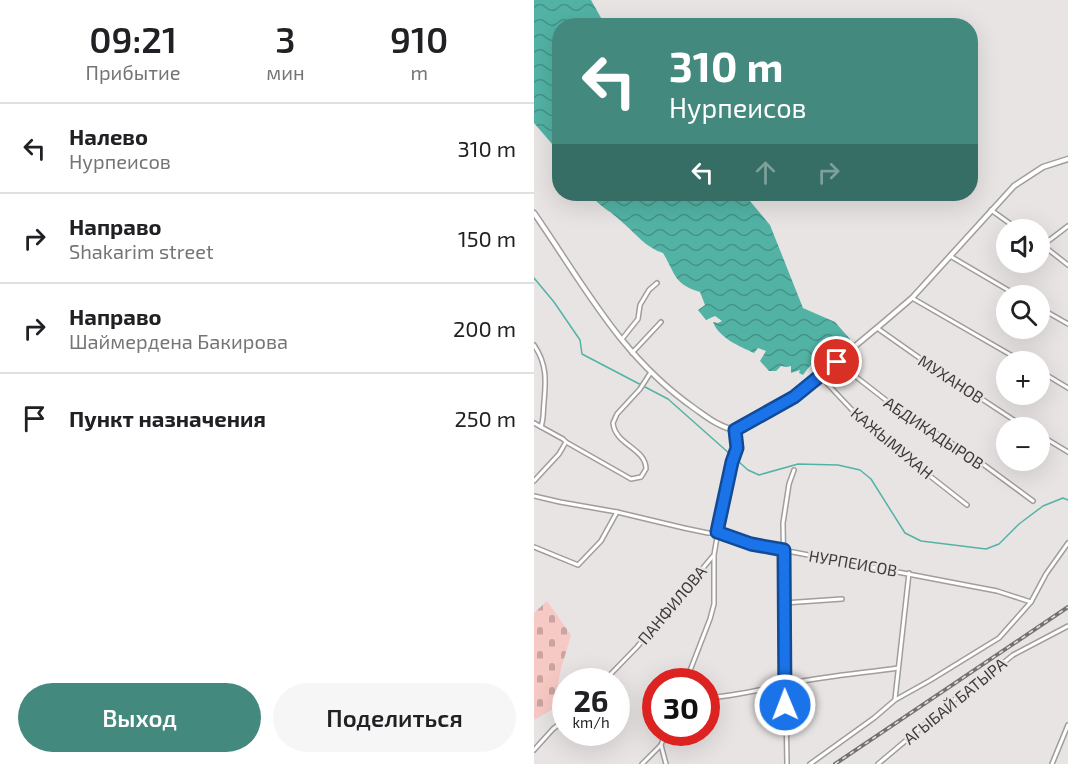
<!DOCTYPE html>
<html lang="ru">
<meta charset="utf-8">
<style>
body{margin:0;font-family:"Exo 2",sans-serif;background:#f6f6f6;color:#202124;height:100vh;display:flex;flex-direction:column;font-size:22px;white-space:nowrap}
*{box-sizing:border-box;margin:0}
p{font-size:20px;color:#757577}
.icon{flex:none;width:33px;height:33px;fill:none;stroke:currentColor;stroke-width:2;stroke-linecap:round;stroke-linejoin:round}
.map{position:relative;flex:1;overflow:hidden}
.sheet{display:flex;flex-direction:column;background:#fff;width:534px}
.sheet>*{flex:none}
.top-card{position:absolute;left:18px;top:18px;width:426px;height:183px;border-radius:24px;box-shadow:0 6px 24px #0002;background:#44897e;color:#fff;overflow:hidden}
.controls{position:absolute;left:462px;top:219px;display:grid;gap:12px}
.controls a{display:grid;place-items:center;width:54px;height:54px;border-radius:50%;background:#fff;box-shadow:0 6px 24px #0002;font-size:30px}
.speed{position:absolute;left:18px;top:668px;display:flex;gap:12px;font-size:30px;font-weight:700;text-align:center}
.speed>*{display:grid;place-content:center;width:78px;height:78px;border-radius:50%;background:#fff;box-shadow:0 6px 24px #0002;line-height:1}
.speed small{font-size:15px;font-weight:400}
.speed .limit{border:9px solid #d22;background:#fff;color:#111}
.pin{position:absolute;display:grid;place-items:center;width:51px;height:51px;color:#fff;margin:-26px;border:3px solid #fff;border-radius:50%;box-shadow:0 2px 6px #0007}
.me{position:absolute;width:66px;margin:-33px;rotate:359deg;stroke-linejoin:round;filter:drop-shadow(0 0 4px #0008)}
.turn{display:flex;align-items:center;gap:21px;height:126px;padding:0 18px;font-size:27px}
.turn .icon{width:78px;height:78px;stroke-width:2.5}
.turn b{display:block;font-size:42px;line-height:51px}
.lanes{display:flex;align-items:center;height:57px;padding:0 18px;background:#0003;justify-content:center;gap:30px;direction:ltr}
.lanes .off{opacity:.35}
.eta{display:flex;justify-content:space-evenly;align-items:center;height:102px;text-align:center}
.eta b{font-size:36px;font-weight:600;line-height:42px}
.action{display:flex;gap:12px;margin-top:auto;padding:12px 18px}
.action a{flex:1;height:69px;border-radius:36px;background:#44897e;color:#fff;font-size:24px;font-weight:600;line-height:69px;text-align:center}
.action a+a{background:#f6f6f6;color:#202124}
ul{padding:0;list-style:none}
li{display:flex;align-items:center;gap:18px;height:90px;padding:0 18px;border-top:2px solid #e0e0e0}
li div{flex:1}
li b{display:block;font-size:22px}
li em{font-style:normal}
main{display:flex;flex:1;min-height:0}
.map>svg:first-child{display:block}
.cemetery{fill:url(#cemetery-stones)}
.water{fill:url(#water-waves)}
.lines{fill:none;stroke-linecap:round;stroke-linejoin:round}
.stream{stroke:#52b3a5;stroke-width:1.5}
.minor-casing{stroke:#a19d9c;stroke-width:6}
.tertiary-casing{stroke:#a19d9c;stroke-width:7}
.minor{stroke:#fff;stroke-width:3}
.tertiary{stroke:#fff;stroke-width:4}
.rail-casing{stroke:#747171;stroke-width:4}
.rail{stroke:#e9e4e4;stroke-width:1.5;stroke-dasharray:4.5;stroke-linecap:butt}
.route-casing{stroke:#114b97;stroke-width:15}
.route{stroke:#1a73e8;stroke-width:10}
.labels{text-anchor:middle;stroke-width:5;stroke-linejoin:round;paint-order:stroke}
.street-label{font-size:16px;fill:#3d3b3b;stroke:#e9e4e4}
</style>
<main>
<section class="sheet">
<div class="eta">
<div><b>09:21</b><p>Прибытие</p></div>
<div><b>3</b><p>мин</p></div>
<div><b>910</b><p>m</p></div>
</div>
<ul>
<li><svg class="icon" aria-label="left" viewBox="0 0 24 24"><path d="M17 20v-9H6M10 6l-5 5 5 5"/></svg><div><b>Налево</b><p>Нурпеисов</p></div><em>310 m</em></li>
<li><svg class="icon" aria-label="right" viewBox="0 0 24 24"><path d="M7 20v-9h11M14 6l5 5-5 5"/></svg><div><b>Направо</b><p>Shakarim street</p></div><em>150 m</em></li>
<li><svg class="icon" aria-label="right" viewBox="0 0 24 24"><path d="M7 20v-9h11M14 6l5 5-5 5"/></svg><div><b>Направо</b><p>Шаймердена Бакирова</p></div><em>200 m</em></li>
<li><svg class="icon" aria-label="arrive" viewBox="0 0 24 24"><path d="M6 21V4h12l-3 4 3 4H6"/></svg><div><b>Пункт назначения</b></div><em>250 m</em></li>
</ul>
<div class="action"><a>Выход</a><a>Поделиться</a></div>
</section>
<div class="map">
<svg width="534" height="764" viewBox="0 0 534 764">
<defs>
<pattern id="cemetery-stones" width="16" height="16" patternUnits="userSpaceOnUse" patternTransform="scale(1.5)"><rect width="16" height="16" fill="#f7c9c4"/><path d="M2 7V4a2 2 0 0 1 4 0v3zM10 15v-3a2 2 0 0 1 4 0v3z" fill="#c9a4a0"/></pattern>
<pattern id="water-waves" width="16" height="10" patternUnits="userSpaceOnUse" patternTransform="scale(1.5)"><rect width="16" height="10" fill="#52b3a5"/><path d="M0 5q4-4 8 0t8 0" fill="none" stroke="#459388"/></pattern>
</defs>
<rect width="100%" height="100%" fill="#e9e4e4"/>
<path class="cemetery" d="M13 601 37 635 27 669 19 709 0 720V613Z"/>
<g class="water">
<path d="M0 0H57L71 25 26 26 25 152 0 123Z"/>
<path d="M56 194H210L236 225 269 308 301 322 316 339 313 347 290 368 286 366 289 362 292 363 295 361 292 358C280 359 275 367 269 375L265 373 266 370 257 373V366L253 367 247 366 242 371H235L226 361 232 351 224 348 220 353C205 346 185 338 179 322L184 323 188 321 181 316 172 320 164 310 171 305 166 292C139 284 142 274 129 253 112 248 101 233 88 222 76 210 68 209 56 194Z"/>
</g>
<g class="lines">
<path class="stream" d="M0 278 20 302 46 340 48 354 134 399 214 470 225 475 264 464 304 465 326 470 337 479 371 533 387 541 452 549 465 544 485 524 509 506 529 498 534 500"/>
<defs>
<g id="minor">
<path d="M457 210 485 230"/>
<path d="M506 243 534 265"/>
<path d="M509 245 534 226"/>
<path d="M416 256 484 296"/>
<path d="M378 298 489 362"/>
<path d="M506 308 534 324"/>
<path d="M343 328 387 359 492 428"/>
<path d="M88 339 104 319 106 305 115 290 123 283"/>
<path d="M0 345C13 364 12 380 10 402 9 411 10 418 7 427"/>
<path d="M98 353 127 322"/>
<path d="M303 362 357 404 442 459 499 501"/>
<path d="M506 371 534 388"/>
<path d="M286 376 336 429 433 505"/>
<path d="M0 423 29 439 32 442 25 454 0 481"/>
<path d="M506 435 534 452"/>
<path d="M32 442 97 479 107 477 112 469C112 448 81 445 79 423L83 414 106 389 117 372"/>
<path d="M0 496 26 502 83 512 150 528 174 533H183L217 544 463 591 497 602"/>
<path d="M0 547 44 565 67 541 83 512"/>
<path d="M250 603 308 599"/>
<path d="M70 681 103 647 179 556"/>
<path d="M152 681 176 619 180 604V555L191 490 203 448 201 430"/>
<path d="M172 698C202 696 230 689 259 683 293 676 329 673 364 668"/>
<path d="M361 699 375 573"/>
<path d="M127 745 132 764"/>
<path d="M0 750 19 729 32 719"/>
<path d="M108 764 127 745 132 732"/>
<path d="M253 764 249 523 255 484 260 470"/>
<path d="M276 764 340 718 361 700 395 681 465 638 497 602 512 574 534 543"/>
<path d="M344 764 432 690 452 677 479 655 534 626"/>
<path d="M518 764 534 725"/>
</g>
<path id="tertiary" d="M0 213C50 285 86 356 160 408 173 417 185 427 201 430L260 397 350 322 378 298 480 186 509 167 534 159"/>
</defs>
<use href="#minor" class="minor-casing"/>
<use href="#tertiary" class="tertiary-casing"/>
<use href="#minor" class="minor"/>
<use href="#tertiary" class="tertiary"/>
<defs>
<path id="rail" d="M301 764 534 607"/>
</defs>
<use href="#rail" class="rail-casing"/>
<use href="#rail" class="rail"/>
</g>
<g class="lines">
<defs>
<path id="route" d="M251 705 250 550 217 544 183 532 184 527 198 462 203 448 201 430 260 397 303 362"/>
</defs>
<use href="#route" class="route-casing"/>
<use href="#route" class="route"/>
</g>
<g class="labels">
<g class="street-label">
<text transform="translate(417 379) rotate(33)" y="6">МУХАНОВ</text>
<text transform="translate(400 433) rotate(34)" y="6">АБДИКАДЫРОВ</text>
<text transform="translate(358 443) rotate(40)" y="6">КАЖЫМУХАН</text>
<text transform="translate(319 563) rotate(10)" y="6">НУРПЕИСОВ</text>
<text transform="translate(138 605) rotate(-50)" y="6">ПАНФИЛОВА</text>
<text transform="translate(421 701) rotate(-39)" y="6">АГЫБАЙ БАТЫРА</text>
</g>
</g>
</svg>
<div class="controls">
<a><svg class="icon" aria-label="sound" viewBox="0 0 24 24"><path d="M4 9h4l5-4v14l-5-4H4zM17 9q2 3 0 6"/></svg></a>
<a><svg class="icon" aria-label="search" viewBox="0 0 24 24"><circle cx="10" cy="10" r="6"/><path d="M15 15l6 6"/></svg></a>
<a>+</a>
<a>−</a>
</div>
<div class="speed"><div>26<small>km/h</small></div><div class="limit">30</div></div>
<div class="pin" style="left:303px;top:362px;background:#d93025"><svg class="icon" aria-label="arrive" viewBox="0 0 24 24"><path d="M6 21V4h12l-3 4 3 4H6"/></svg></div>
<svg class="me" style="left:251px;top:705px" viewBox="-20 -20 40 40"><circle r="17" fill="#1a73e8" stroke="#fff" stroke-width="3"/><path d="M0-11L8 9 0 5-8 9z" fill="#fff"/></svg>
<div class="top-card">
<div class="turn"><svg class="icon" aria-label="left" viewBox="0 0 24 24"><path d="M17 20v-9H6M10 6l-5 5 5 5"/></svg><div><b>310 m</b>Нурпеисов</div></div>
<div class="lanes"><svg class="icon" aria-label="left" viewBox="0 0 24 24"><path d="M17 20v-9H6M10 6l-5 5 5 5"/></svg><svg class="icon off" aria-label="ahead" viewBox="0 0 24 24"><path d="M12 20V5M6 11l6-6 6 6"/></svg><svg class="icon off" aria-label="right" viewBox="0 0 24 24"><path d="M7 20v-9h11M14 6l5 5-5 5"/></svg></div>
</div>
</div>
</main>
